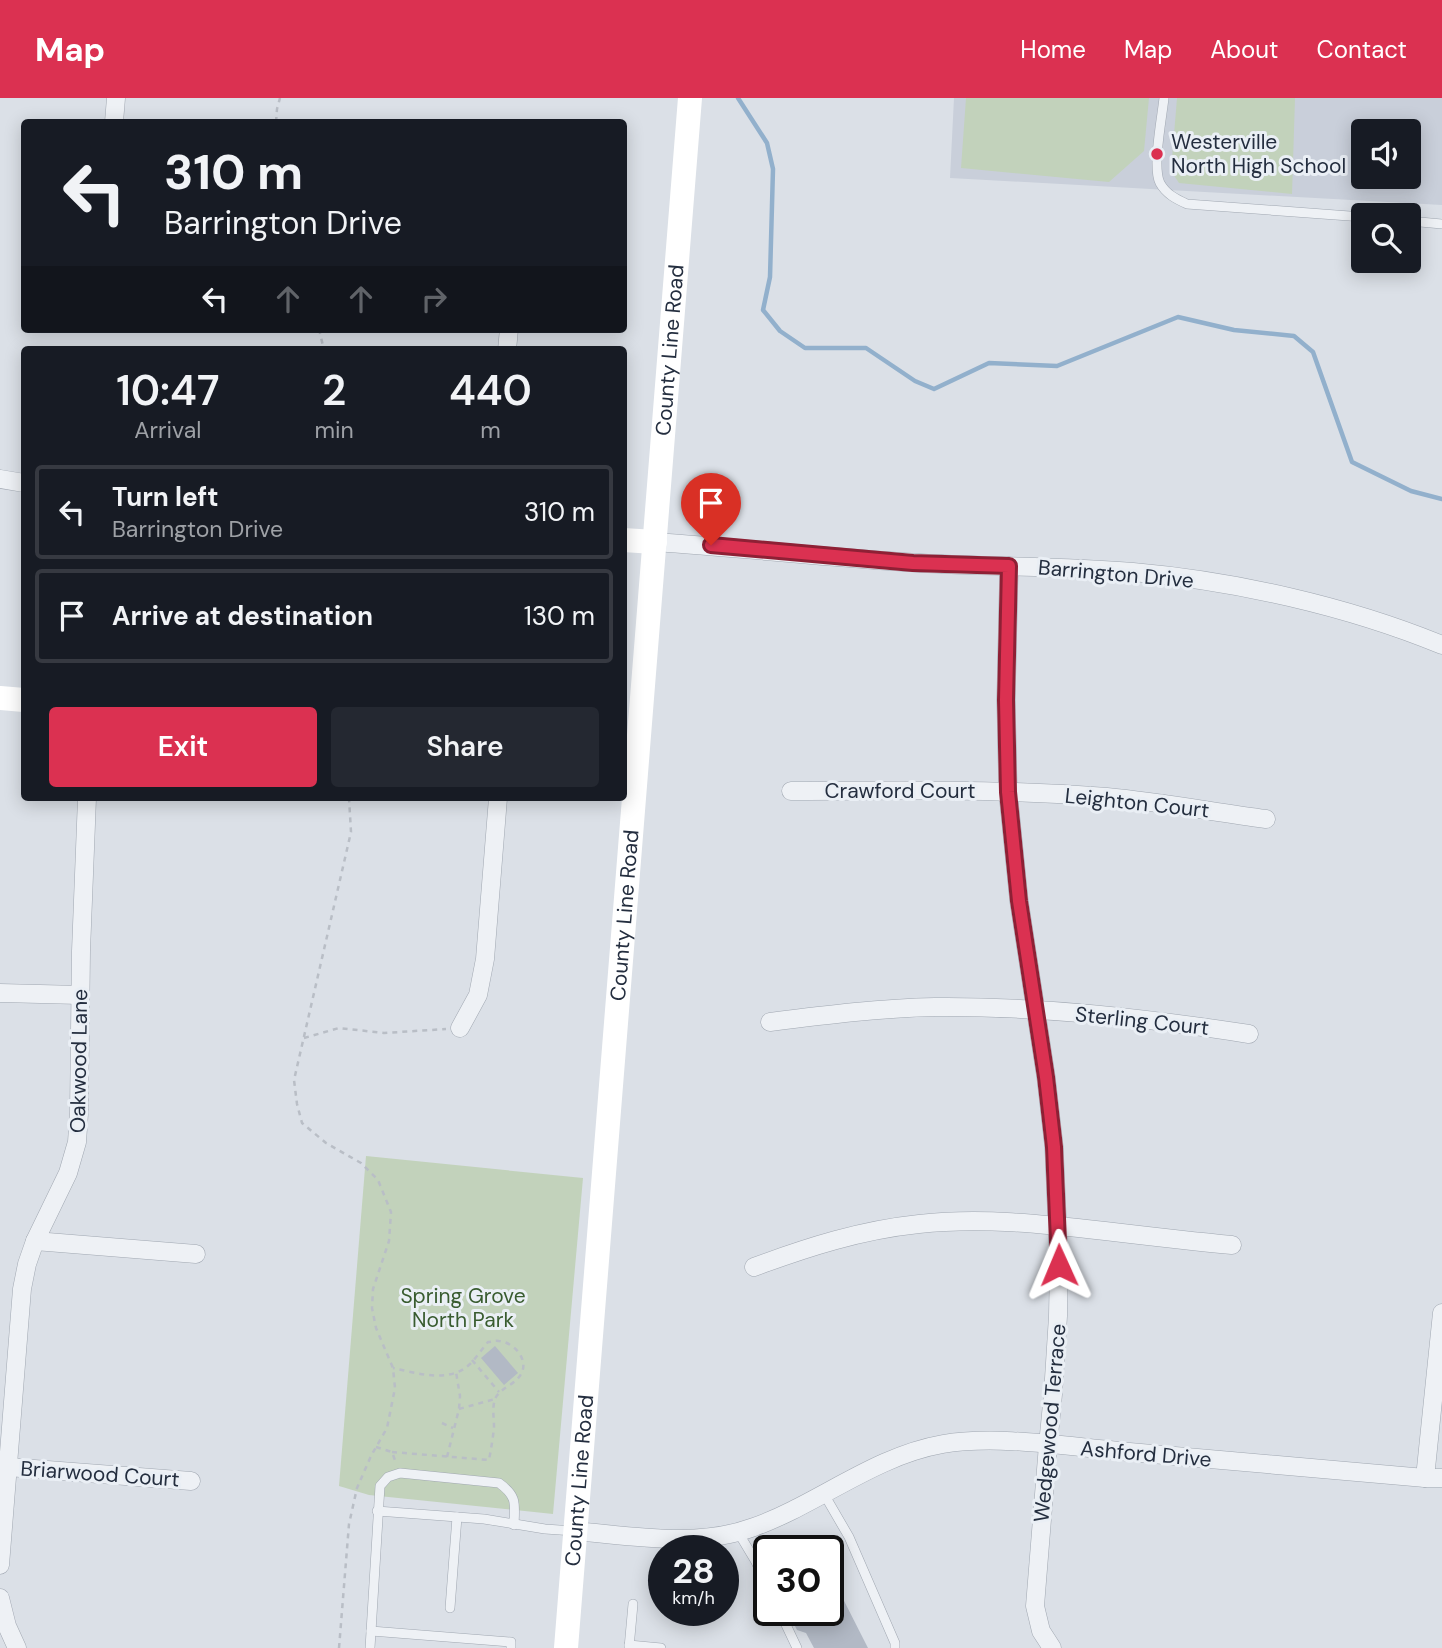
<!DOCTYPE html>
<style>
body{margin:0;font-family:"DM Sans",sans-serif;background:#242831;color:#f1f3f6;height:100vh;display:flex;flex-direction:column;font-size:26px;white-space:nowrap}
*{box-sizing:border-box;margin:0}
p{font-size:23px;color:#9ea1a6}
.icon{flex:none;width:38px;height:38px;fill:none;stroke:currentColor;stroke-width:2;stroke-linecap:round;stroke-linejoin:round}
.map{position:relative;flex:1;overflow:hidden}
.side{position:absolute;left:21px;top:248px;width:606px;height:455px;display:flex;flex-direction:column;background:#171b24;border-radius:7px;box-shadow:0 4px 18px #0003}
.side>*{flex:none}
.banner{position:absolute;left:21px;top:21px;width:606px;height:214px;border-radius:7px;box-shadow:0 4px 18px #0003;background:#171b24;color:#f1f3f6;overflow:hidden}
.tools{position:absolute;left:1351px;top:21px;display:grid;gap:14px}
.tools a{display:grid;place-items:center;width:70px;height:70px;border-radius:7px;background:#171b24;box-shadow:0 4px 18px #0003;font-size:35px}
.speed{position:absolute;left:648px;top:1437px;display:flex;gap:14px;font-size:35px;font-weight:700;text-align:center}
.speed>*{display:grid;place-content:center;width:91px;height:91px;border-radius:50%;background:#171b24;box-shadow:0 4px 18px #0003;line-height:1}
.speed small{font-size:18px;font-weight:400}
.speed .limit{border:4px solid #111;border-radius:10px;background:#fff;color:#111}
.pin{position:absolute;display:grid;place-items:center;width:60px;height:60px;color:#fff;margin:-72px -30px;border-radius:50% 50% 50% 0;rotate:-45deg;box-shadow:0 0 7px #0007}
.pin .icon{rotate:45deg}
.me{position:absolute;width:77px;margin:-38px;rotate:359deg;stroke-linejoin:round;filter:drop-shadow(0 0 5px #0008)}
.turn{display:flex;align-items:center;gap:24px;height:147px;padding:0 28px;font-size:32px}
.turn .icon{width:91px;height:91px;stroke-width:2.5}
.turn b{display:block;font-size:49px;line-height:60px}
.lanes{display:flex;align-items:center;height:66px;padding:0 28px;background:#0003;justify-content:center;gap:35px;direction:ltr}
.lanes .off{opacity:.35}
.eta{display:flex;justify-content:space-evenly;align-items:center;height:119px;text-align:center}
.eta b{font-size:42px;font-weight:600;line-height:49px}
.action{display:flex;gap:14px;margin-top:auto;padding:14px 28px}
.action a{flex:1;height:80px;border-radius:7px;background:#db3151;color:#fff;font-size:28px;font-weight:600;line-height:80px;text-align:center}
.action a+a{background:#242831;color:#f1f3f6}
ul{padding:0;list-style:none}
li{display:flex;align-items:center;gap:21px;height:94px;margin:0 14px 10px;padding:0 14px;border:4px solid #363941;border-radius:7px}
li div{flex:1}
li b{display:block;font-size:26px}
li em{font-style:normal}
header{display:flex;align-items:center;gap:42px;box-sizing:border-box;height:98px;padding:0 35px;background:#db3151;color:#fff}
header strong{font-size:33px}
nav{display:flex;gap:38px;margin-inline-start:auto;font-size:24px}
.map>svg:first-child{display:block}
.built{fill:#c9cfda;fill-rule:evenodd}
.green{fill:#c2d2bb}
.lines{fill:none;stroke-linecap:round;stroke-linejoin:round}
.stream{stroke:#92b0cc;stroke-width:4.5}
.building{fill:#b2b9c5}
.lane-casing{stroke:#a0a7b1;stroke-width:10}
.street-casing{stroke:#a0a7b1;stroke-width:19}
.path{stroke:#b9bec6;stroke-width:2.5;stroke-dasharray:5 5;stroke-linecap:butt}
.lane{stroke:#eef1f5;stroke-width:9}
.street{stroke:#eef1f5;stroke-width:18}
.secondary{stroke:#fff;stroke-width:24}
.route-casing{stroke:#8e2035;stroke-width:18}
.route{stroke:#db3151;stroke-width:12}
.poi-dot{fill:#db3151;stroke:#eaeff5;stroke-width:2.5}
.labels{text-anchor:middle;stroke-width:6;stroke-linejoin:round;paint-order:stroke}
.poi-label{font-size:21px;fill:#242e3f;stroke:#eaeff5;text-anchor:start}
.street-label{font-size:21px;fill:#242e3f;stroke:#eaeff5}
.park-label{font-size:21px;fill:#395c30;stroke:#eaeff5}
</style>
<header>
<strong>Map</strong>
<nav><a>Home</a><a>Map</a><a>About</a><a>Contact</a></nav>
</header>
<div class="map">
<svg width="1442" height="1550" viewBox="0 0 1442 1550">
<rect width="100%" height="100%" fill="#dbe0e7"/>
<path class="built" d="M954 0H1442V107L950 80ZM1363 33H1409V79H1363Z"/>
<g class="green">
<path d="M966 0H1149L1144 53 1109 84 961 70Z"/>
<path d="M1177 0H1295L1292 96 1179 85 1171 73Z"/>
<path d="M366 1058 583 1080 553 1416 369 1397 339 1388Z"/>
</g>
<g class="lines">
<path class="stream" d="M738 0 767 45 773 71 770 179 763 212 780 233 805 250H866L915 283 934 291 989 265 1057 268 1178 219 1234 232 1294 238 1313 254 1352 364 1411 393 1442 401"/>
</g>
<g class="building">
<path d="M495 1248 518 1275 504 1287 481 1260Z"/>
<path d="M828 1454 841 1477 837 1489 868 1550H814L806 1535 797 1532 787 1512H828Z"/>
</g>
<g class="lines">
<defs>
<g id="lane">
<path d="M1164 0C1162 19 1152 70 1160 85 1166 96 1176 101 1187 106L1363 119"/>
<path d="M1409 123 1442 126"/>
<path d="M824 1396 849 1439 895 1545V1550"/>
<path d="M377 1413 484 1421 545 1431 574 1433"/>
<path d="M738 1434 756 1464 768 1489"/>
<path d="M450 1510 457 1419"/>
<path d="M779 1512 797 1550"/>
<path d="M371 1533 511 1544V1550"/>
<path d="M629 1547 661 1550"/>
<path d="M370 1550 380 1388 388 1379 400 1375 499 1385C517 1398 515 1405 514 1427"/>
<path d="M629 1550 633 1506"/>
</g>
<g id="street">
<path d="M114 24 116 0"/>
<path d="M507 252 509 231"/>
<path d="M0 381 24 385"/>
<path d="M655 444C744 450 832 460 920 465 991 469 1062 468 1133 474 1235 483 1347 508 1442 547"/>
<path d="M1009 468 1006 602 1008 694 1019 803 1046 979 1054 1049 1059 1167 1058 1218 1053 1296 1048 1347 1035 1508 1041 1533 1052 1550"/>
<path d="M791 693C896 692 1002 691 1107 699 1161 704 1213 714 1266 721"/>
<path d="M0 895 80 897"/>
<path d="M770 924C825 917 880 910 935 909 1041 908 1145 920 1249 936"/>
<path d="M460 930 478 897 485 861 498 700"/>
<path d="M35 1143 196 1156"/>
<path d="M754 1169C808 1149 861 1132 919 1126 980 1119 1044 1126 1105 1133 1147 1138 1189 1143 1232 1147"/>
<path d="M8 1369 191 1383"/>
<path d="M1425 1380 1442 1215"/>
<path d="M575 1433C634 1438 697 1450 754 1429 818 1406 874 1358 943 1346 996 1337 1064 1348 1118 1353 1220 1362 1322 1371 1425 1380H1442"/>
<path d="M0 1467 22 1191 27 1166 35 1143 68 1075 77 1044 79 1015 81 853 87 700"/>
<path d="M0 1500 7 1528 17 1550"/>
</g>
</defs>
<use href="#lane" class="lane-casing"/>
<use href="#street" class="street-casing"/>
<g class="path">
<path d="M276 24 277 11 280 0"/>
<path d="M319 231 324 252"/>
<path d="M304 940 339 930 384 935 446 931"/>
<path d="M472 1262 499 1294"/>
<path d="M459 1311 495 1301"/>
<path d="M442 1325 453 1330"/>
<path d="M376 1349 392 1354 396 1365"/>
<path d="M392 1354 489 1362C491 1351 493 1340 494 1329 494 1320 492 1310 495 1301 500 1289 517 1287 522 1274 528 1260 513 1244 499 1243 495 1242 492 1244 488 1244 482 1251 476 1260 470 1266 449 1286 417 1275 393 1270"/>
<path d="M447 1359 459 1311 460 1298 456 1274"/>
<path d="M339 1550 349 1426 357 1390 371 1358 387 1330 395 1290 393 1270 376 1230 372 1210 373 1191 389 1143 391 1114 378 1082 361 1065 326 1045 302 1025 297 1006 294 982 351 734 349 700"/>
</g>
<use href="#lane" class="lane"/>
<use href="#street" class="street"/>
<g class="secondary">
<path d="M623 442 655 444"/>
<path d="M0 600 24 602"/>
<path id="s1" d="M566 1550 690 0"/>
</g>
</g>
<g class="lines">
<defs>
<path id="route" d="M711 447 913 465 1009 468 1006 602 1008 694 1019 803 1046 979 1054 1049 1059 1167"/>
</defs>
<use href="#route" class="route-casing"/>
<use href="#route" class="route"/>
</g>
<circle class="poi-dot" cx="1157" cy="56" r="7"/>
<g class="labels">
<g class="poi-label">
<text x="1171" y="51">Westerville<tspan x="1171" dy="24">North High School</tspan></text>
</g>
<g class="street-label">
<text dy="7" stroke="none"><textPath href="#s1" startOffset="1302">County Line Road</textPath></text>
<text transform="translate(1116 476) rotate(5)" y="7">Barrington Drive</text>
<text x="900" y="700">Crawford Court</text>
<text transform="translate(1137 705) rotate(6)" y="7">Leighton Court</text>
<text dy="7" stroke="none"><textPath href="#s1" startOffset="735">County Line Road</textPath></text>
<text transform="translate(1142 923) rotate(6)" y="7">Sterling Court</text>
<text transform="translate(79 963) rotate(-89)" y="7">Oakwood Lane</text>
<text transform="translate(1050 1325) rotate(-85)" y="7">Wedgewood Terrace</text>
<text transform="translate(1146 1356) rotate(5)" y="7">Ashford Drive</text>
<text transform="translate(100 1376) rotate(4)" y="7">Briarwood Court</text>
<text dy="7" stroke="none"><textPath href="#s1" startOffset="168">County Line Road</textPath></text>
</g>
<g class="park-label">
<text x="463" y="1205">Spring Grove<tspan x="463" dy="24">North Park</tspan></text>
</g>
</g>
</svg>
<div class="tools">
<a><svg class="icon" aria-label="sound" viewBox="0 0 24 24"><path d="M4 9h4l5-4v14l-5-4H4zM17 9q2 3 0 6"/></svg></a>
<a><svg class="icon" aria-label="search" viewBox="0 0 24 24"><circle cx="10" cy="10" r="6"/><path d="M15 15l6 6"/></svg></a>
</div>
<div class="speed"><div>28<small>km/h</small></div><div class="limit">30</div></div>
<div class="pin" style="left:711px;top:447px;background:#d93025"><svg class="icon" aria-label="arrive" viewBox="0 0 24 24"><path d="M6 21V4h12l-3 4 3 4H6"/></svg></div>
<svg class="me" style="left:1059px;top:1167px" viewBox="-20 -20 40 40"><path d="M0-17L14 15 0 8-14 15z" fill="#db3151" stroke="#fff" stroke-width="4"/></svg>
<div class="banner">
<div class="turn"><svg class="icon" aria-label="left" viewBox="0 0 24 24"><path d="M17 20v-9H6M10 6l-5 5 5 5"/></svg><div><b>310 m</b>Barrington Drive</div></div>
<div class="lanes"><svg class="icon" aria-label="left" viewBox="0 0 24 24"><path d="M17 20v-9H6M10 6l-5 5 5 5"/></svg><svg class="icon off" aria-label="ahead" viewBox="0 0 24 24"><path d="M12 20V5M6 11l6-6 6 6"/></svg><svg class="icon off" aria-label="ahead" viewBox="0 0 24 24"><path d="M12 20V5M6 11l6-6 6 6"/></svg><svg class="icon off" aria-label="right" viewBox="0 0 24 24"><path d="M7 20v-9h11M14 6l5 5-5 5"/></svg></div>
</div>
<section class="side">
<div class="eta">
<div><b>10:47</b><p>Arrival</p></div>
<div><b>2</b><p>min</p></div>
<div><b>440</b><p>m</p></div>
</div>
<ul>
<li><svg class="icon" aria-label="left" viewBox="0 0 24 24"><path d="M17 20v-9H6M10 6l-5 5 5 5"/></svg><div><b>Turn left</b><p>Barrington Drive</p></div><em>310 m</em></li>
<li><svg class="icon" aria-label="arrive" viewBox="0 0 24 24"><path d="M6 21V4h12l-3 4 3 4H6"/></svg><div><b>Arrive at destination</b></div><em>130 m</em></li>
</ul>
<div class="action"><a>Exit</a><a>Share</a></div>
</section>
</div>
